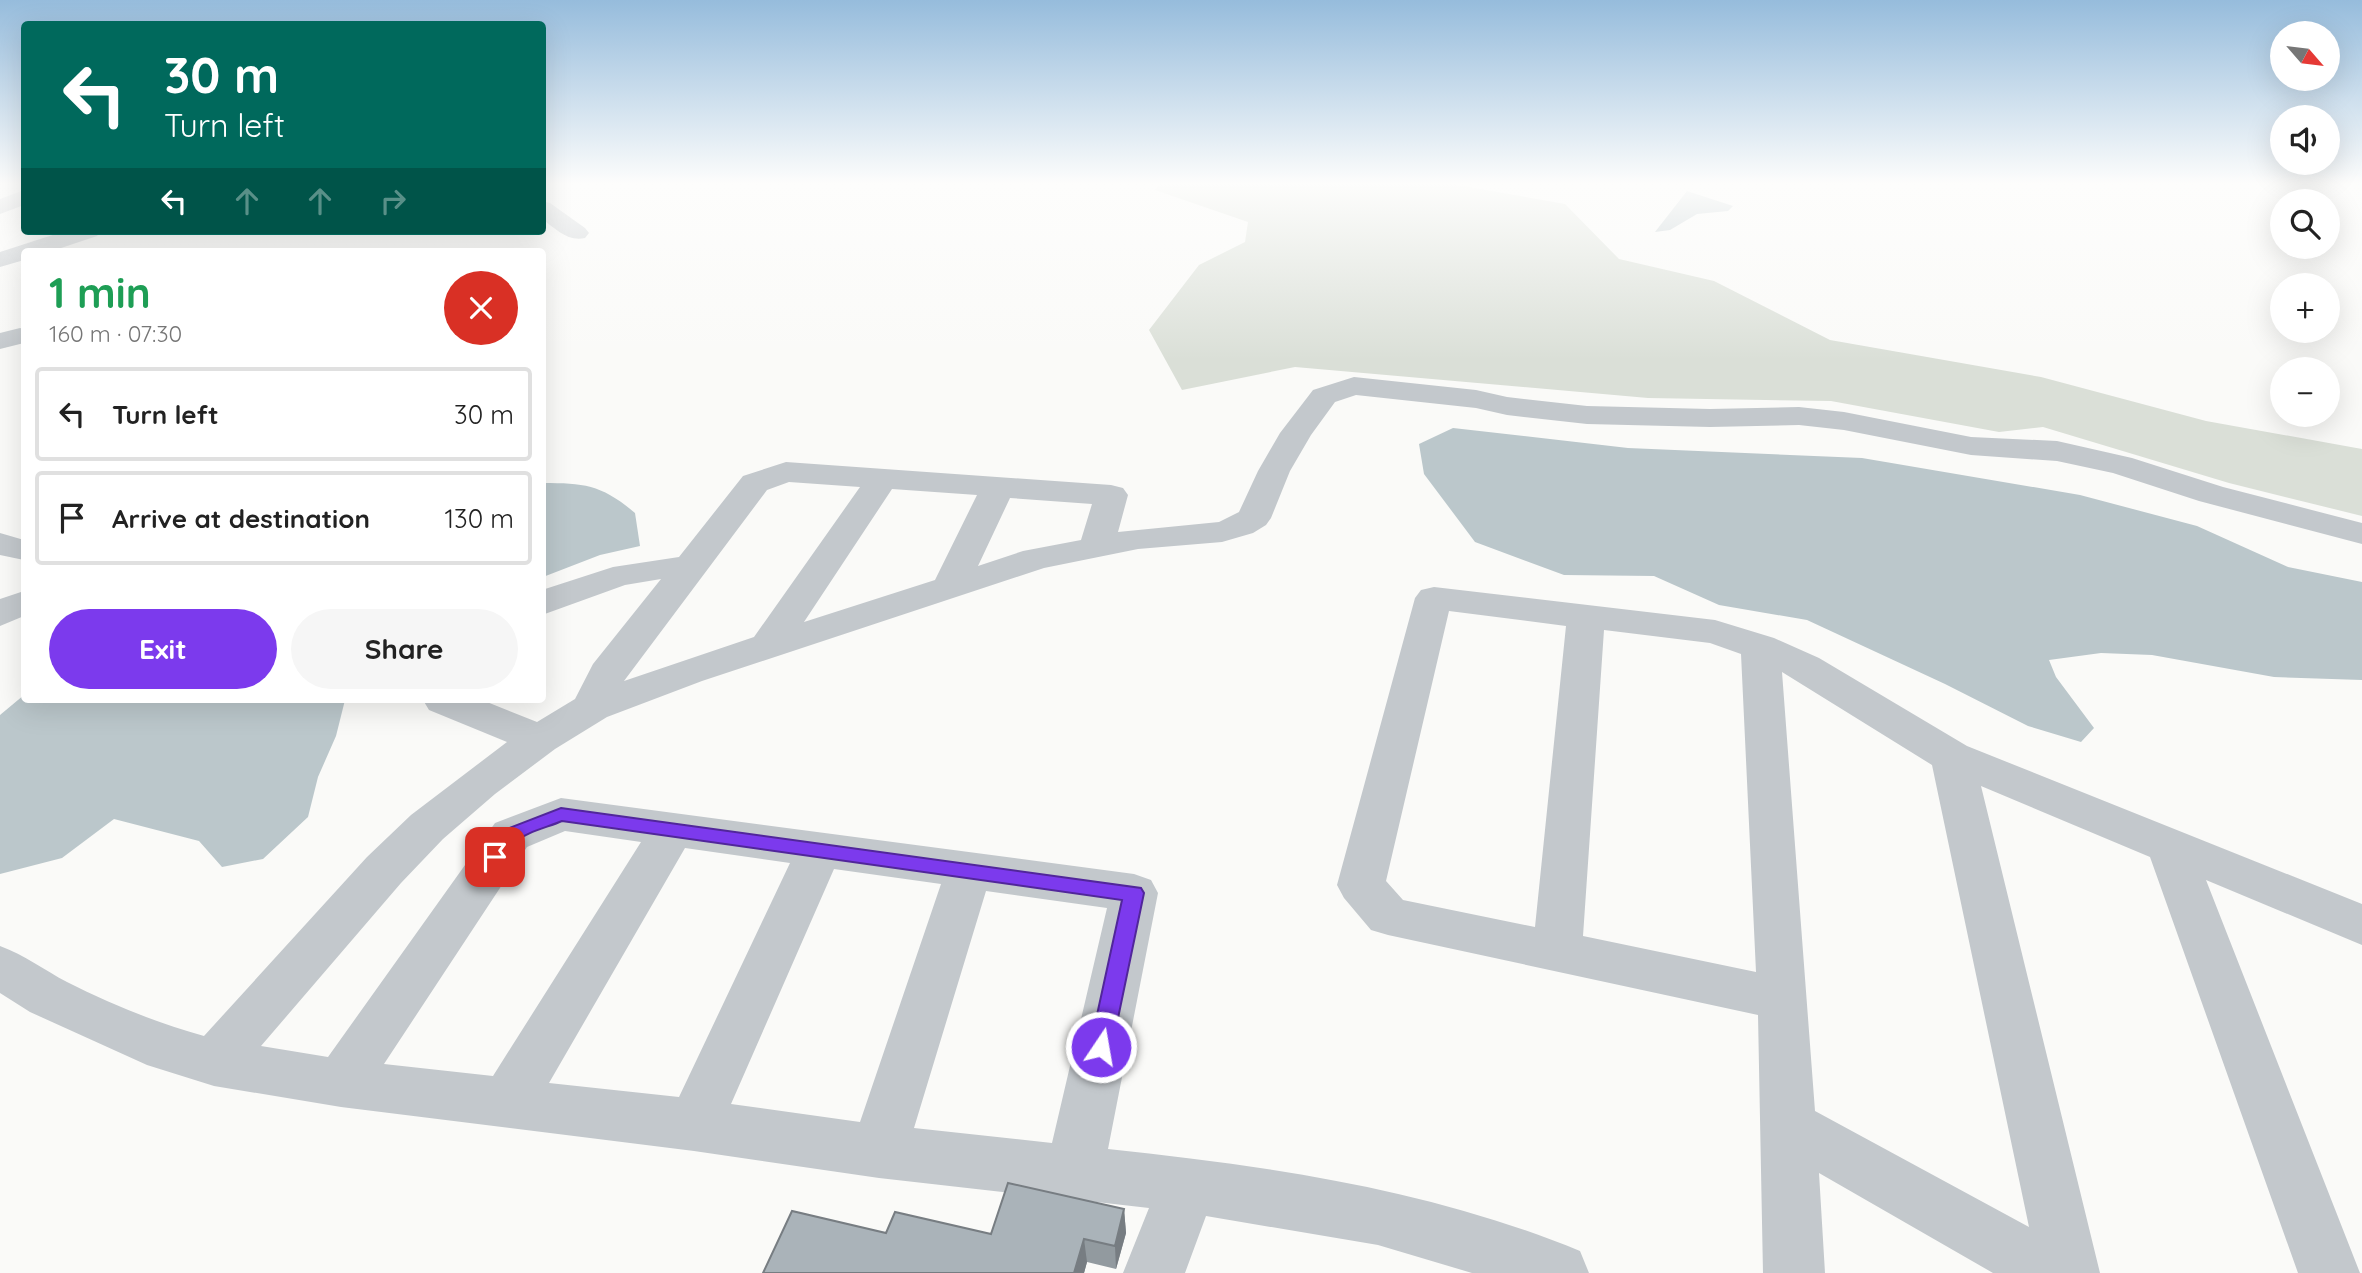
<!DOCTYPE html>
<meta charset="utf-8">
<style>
body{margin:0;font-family:Quicksand,sans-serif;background:#f6f6f6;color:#222;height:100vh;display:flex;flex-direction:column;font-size:26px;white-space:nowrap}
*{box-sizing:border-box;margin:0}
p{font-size:23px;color:#767676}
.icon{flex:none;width:38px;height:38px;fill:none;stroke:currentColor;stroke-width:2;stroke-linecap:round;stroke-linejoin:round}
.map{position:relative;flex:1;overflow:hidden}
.details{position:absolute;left:21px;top:248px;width:525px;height:455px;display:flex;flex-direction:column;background:#fff;border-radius:7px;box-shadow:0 7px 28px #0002}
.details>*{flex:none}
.hud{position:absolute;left:21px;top:21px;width:525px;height:214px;border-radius:7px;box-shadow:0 7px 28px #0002;background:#00695c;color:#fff;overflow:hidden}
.needle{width:46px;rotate:118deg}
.tools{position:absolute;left:2270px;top:21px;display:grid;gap:14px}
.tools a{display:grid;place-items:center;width:70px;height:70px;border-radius:50%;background:#fff;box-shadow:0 7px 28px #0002;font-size:35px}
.pin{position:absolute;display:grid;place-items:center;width:60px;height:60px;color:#fff;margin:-30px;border-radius:14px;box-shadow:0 4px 10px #0006}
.me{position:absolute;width:77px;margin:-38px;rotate:12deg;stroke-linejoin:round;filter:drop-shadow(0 0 5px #0008)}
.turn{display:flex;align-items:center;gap:24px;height:147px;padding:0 28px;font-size:32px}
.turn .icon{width:91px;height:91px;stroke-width:2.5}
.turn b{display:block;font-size:49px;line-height:60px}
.lanes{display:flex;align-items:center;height:66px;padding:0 28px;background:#0003;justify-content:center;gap:35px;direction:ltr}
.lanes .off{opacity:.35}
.round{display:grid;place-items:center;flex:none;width:74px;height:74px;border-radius:37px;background:#f6f6f6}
.summary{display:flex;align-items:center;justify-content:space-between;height:119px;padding:0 28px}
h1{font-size:42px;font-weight:700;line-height:52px;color:#1e9e55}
.action{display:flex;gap:14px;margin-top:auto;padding:14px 28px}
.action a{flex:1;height:80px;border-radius:42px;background:#7c3aed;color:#fff;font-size:28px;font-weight:700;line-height:80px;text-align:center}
.action a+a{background:#f6f6f6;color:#222}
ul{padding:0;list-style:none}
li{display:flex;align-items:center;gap:21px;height:94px;margin:0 14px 10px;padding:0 14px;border:4px solid #e0e0e0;border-radius:7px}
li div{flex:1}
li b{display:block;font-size:26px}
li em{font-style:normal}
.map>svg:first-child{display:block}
.green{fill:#dadfd7}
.water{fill:#bbc7cb}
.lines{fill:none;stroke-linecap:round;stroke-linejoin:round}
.minor{fill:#c3c8cc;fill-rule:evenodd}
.wall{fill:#929a9f}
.shaded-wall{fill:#777d82}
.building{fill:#aab3b9;stroke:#777d82;stroke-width:2}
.route{fill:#7c3aed;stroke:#51269a;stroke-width:2}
</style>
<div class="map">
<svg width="2362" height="1273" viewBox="0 0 2362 1273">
<rect width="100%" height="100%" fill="#fafaf8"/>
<path class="green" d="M1160 182H1441L1565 204 1619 259 1714 281 1830 340 2041 377 2206 421 2362 449V516L2229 483 2043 427 1999 432 1831 401 1648 398 1295 367 1182 390 1149 330 1199 265 1245 242 1248 222 1155 190Z"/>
<g class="water">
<path d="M1687 191 1733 206 1728 211 1697 214 1670 230 1655 232Z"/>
<path d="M1453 428 1628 448 1862 458 2080 495 2197 526 2288 567 2362 582V680L2274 677 2152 655 2101 653 2049 660 2056 677 2094 728 2081 742 2028 726 1945 684 1807 620 1719 605 1654 576 1564 575 1475 542 1424 474 1419 444Z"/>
<path d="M543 483C585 483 602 485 635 513L640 546 600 555 543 577Z"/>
<path d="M24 695V700H345L336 736 318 777 308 817 263 859 222 867 199 841 114 819 62 858 0 874V715Z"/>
</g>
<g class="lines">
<g class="minor">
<path d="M24 190V205L0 214V199Z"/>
<path d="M542 201 550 203 585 228 589 233 585 238C568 242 556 229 542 219Z"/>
<path d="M65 231H101L97 236 49 252H24V260L0 267V252Z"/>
<path d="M20 328 24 329V343L0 349V333Z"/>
<path d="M1354 377 1476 390 1507 397 1587 406 1710 409 1799 407 1844 412 1971 437 2057 441 2132 458 2223 487 2362 523V544L2199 501 2113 473 2057 461 1971 455 1844 430 1799 425 1710 427 1587 424 1507 415 1476 408 1356 395 1335 402 1311 435 1290 471 1271 518 1266 525 1253 533 1222 542 1138 549 1044 568 702 681 607 717 555 749 495 794 443 839 401 883 261 1046 328 1057 495 823 561 798 1134 874 1151 880 1158 893 1108 1149C1269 1166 1429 1189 1580 1251L1589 1273H1472L1378 1245 1206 1216 1185 1273H1123L1149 1208 1079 1200 1074 1202 1065 1199 879 1178 694 1151 341 1107 214 1086 147 1065 30 1012 0 993V946C25 955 44 970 67 982 110 1004 157 1023 204 1036L367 857 411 815 507 742 429 710 423 700H482L537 722 575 699 593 664 661 579 625 585 542 615V590L613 567 679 557 743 476 786 462 1111 485 1123 488 1128 495 1118 532 1219 522 1239 512 1258 471 1280 433 1313 390ZM789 482 860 487 754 637 624 681 767 490ZM892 489 977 495 935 580 804 622ZM1010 498 1092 504 1081 540 1023 551 978 566ZM565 831 641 842 493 1076 384 1064 527 847ZM685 848 790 863 679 1097 549 1083ZM834 869 941 884 860 1122 731 1104ZM986 891 1107 908 1052 1143 914 1128Z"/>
<path d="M0 533 24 540V560L0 555Z"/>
<path d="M1434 587 1715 620 1774 638 1819 658 1967 746 2362 904V945L2206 880 2360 1273H2298L2150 857 1981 786 2100 1273H1993L1819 1173 1825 1273H1763L1758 1015 1388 935 1371 930 1344 898 1337 885 1415 598 1421 590ZM1449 611 1566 626 1535 927 1403 900 1386 881ZM1604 630 1710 643 1741 654 1756 972 1583 936ZM1782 672 1932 765 2029 1227 1815 1111Z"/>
<path d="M24 591V616L0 626V599Z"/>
</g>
</g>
<path class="wall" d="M1124 1209 1126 1233 1116 1269 1087 1262 1084 1273H763L886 1233 991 1234Z"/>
<g class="shaded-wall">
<path d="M1124 1209 1126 1233 1116 1269 1115 1246Z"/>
<path d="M1084 1239 1087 1262 1084 1273H1074Z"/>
</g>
<path class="building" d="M1008 1183 1124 1209 1115 1246 1084 1239 1074 1273H763L792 1211 886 1233 895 1212 991 1234Z"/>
<linearGradient id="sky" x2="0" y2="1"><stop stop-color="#96bcdc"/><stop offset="0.51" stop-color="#fdfdfc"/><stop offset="1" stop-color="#fdfdfc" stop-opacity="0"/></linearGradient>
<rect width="2362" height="360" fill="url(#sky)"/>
<path class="route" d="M561 808 1141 888 1144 893 1112 1047 1109 1054 1101 1056 1093 1054 1090 1047 1122 900 562 821C549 827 525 832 516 842 506 852 505 868 488 862L486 857 504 830Z"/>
</svg>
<div class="tools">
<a><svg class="needle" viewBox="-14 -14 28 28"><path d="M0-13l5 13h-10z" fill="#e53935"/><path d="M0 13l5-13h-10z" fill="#767676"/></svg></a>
<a><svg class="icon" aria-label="sound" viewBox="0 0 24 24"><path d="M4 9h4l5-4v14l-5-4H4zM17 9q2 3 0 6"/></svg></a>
<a><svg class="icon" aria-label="search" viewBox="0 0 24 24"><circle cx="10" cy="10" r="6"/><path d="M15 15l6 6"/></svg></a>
<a>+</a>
<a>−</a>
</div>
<div class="pin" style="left:495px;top:857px;background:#d93025"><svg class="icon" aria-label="arrive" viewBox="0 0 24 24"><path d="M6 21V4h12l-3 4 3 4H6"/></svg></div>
<svg class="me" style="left:1101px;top:1047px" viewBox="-20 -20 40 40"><circle r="17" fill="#7c3aed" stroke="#fff" stroke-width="3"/><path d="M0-11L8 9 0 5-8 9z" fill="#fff"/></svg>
<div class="hud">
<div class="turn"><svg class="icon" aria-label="left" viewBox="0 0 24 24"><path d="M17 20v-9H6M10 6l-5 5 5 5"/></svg><div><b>30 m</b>Turn left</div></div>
<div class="lanes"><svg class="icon" aria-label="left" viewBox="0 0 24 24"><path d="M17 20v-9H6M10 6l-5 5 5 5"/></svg><svg class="icon off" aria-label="ahead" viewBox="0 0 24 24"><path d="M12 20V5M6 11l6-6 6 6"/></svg><svg class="icon off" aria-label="ahead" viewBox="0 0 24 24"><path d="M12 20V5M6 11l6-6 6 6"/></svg><svg class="icon off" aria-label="right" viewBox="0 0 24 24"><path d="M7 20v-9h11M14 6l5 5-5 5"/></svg></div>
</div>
<section class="details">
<div class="summary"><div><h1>1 min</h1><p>160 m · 07:30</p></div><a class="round" style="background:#d93025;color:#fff"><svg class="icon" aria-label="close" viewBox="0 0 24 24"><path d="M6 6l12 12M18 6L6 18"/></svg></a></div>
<ul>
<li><svg class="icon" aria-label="left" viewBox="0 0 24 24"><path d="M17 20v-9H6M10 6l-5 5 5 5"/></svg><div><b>Turn left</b></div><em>30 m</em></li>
<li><svg class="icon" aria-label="arrive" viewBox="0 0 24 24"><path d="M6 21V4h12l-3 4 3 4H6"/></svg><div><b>Arrive at destination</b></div><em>130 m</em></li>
</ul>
<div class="action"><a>Exit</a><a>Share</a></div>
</section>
</div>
